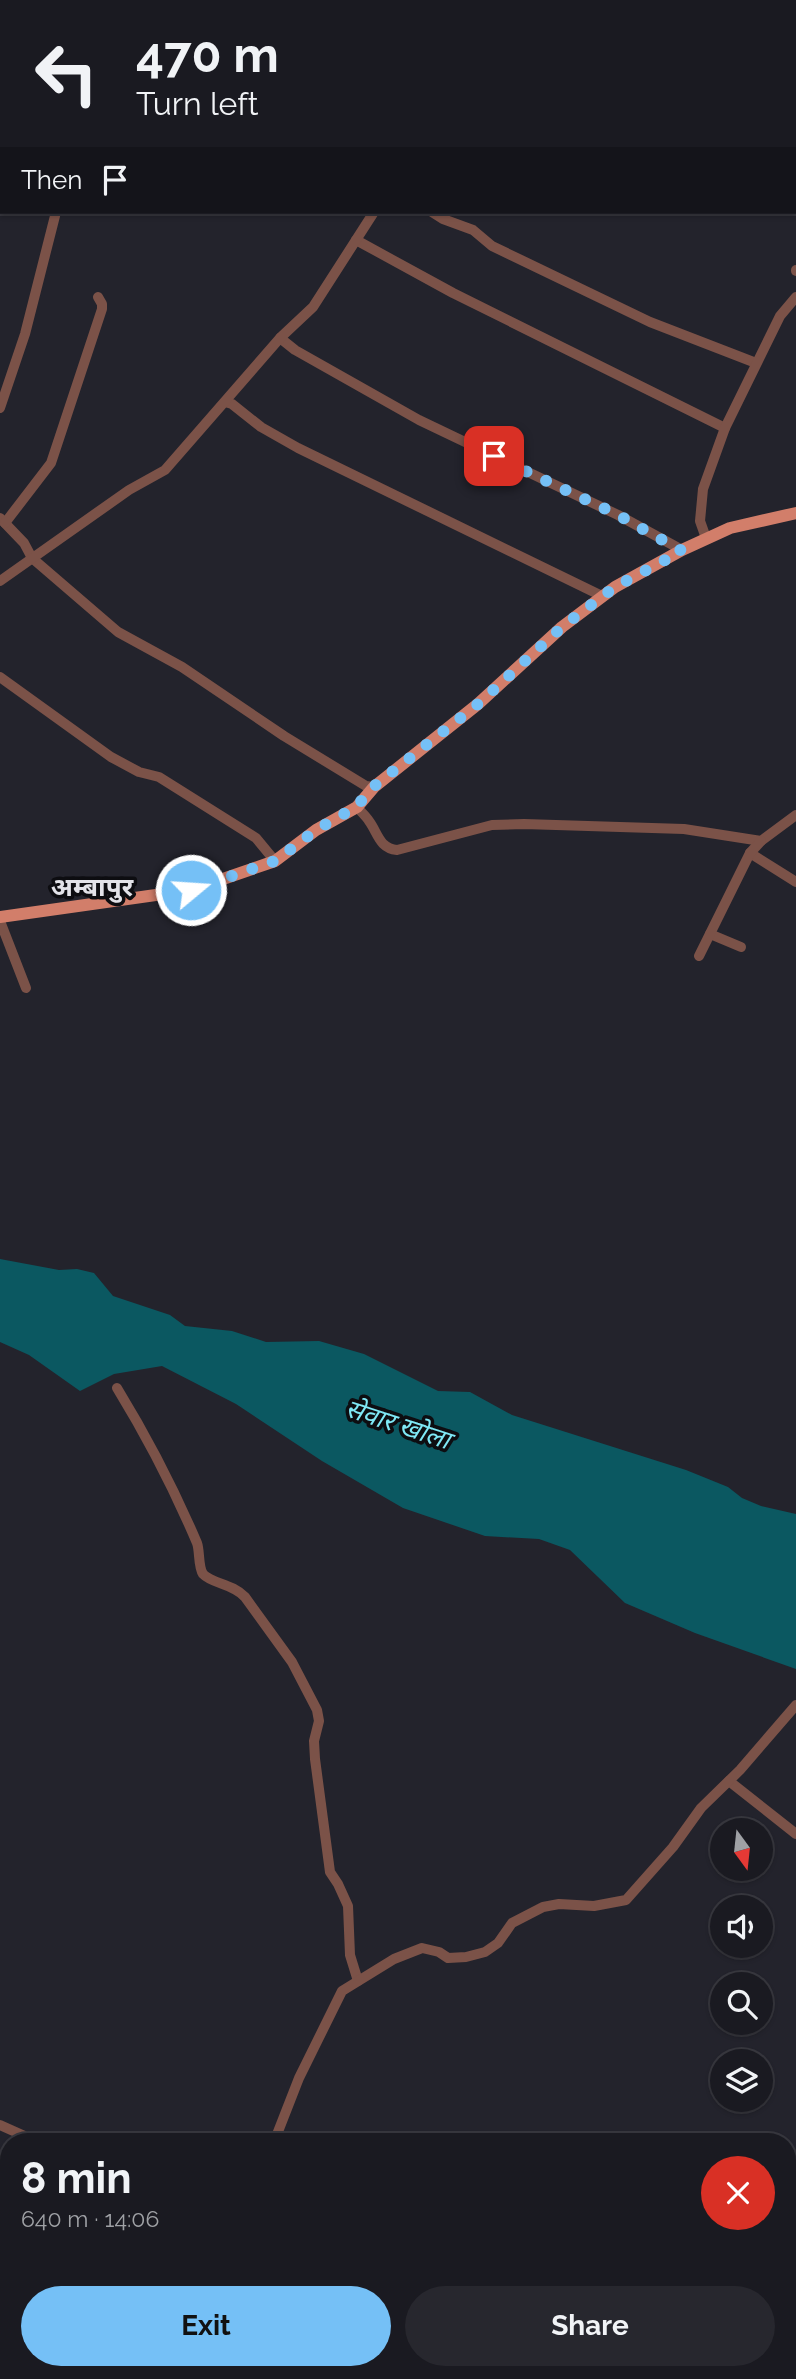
<!DOCTYPE html>
<meta charset="utf-8">
<style>
body{margin:0;font-family:Raleway,"Noto Sans Devanagari",sans-serif;background:#27272e;color:#f1f3f6;height:100vh;display:flex;flex-direction:column;font-size:26px;white-space:nowrap}
*{box-sizing:border-box;margin:0}
p{font-size:23px;color:#9fa1a5}
.icon{flex:none;width:38px;height:38px;fill:none;stroke:currentColor;stroke-width:2;stroke-linecap:round;stroke-linejoin:round}
.map{position:relative;flex:1;overflow:hidden}
.panel{position:absolute;left:0px;top:2133px;width:796px;height:247px;display:flex;flex-direction:column;background:#1a1a21;border-radius:28px 28px 0 0;box-shadow:0 2px 5px #0004,0 0 0 2px #38383f}
.panel>*{flex:none}
.guide{position:absolute;left:0px;top:0px;width:796px;height:214px;box-shadow:0 2px 5px #0004,0 0 0 2px #38383f;background:#1a1a21;color:#f1f3f6;overflow:hidden}
.needle{width:46px;rotate:165deg}
.tools{position:absolute;left:710px;top:1818px;display:grid;gap:14px}
.tools a{display:grid;place-items:center;width:63px;height:63px;border-radius:50%;background:#1a1a21;box-shadow:0 2px 5px #0004,0 0 0 2px #38383f;font-size:35px}
.pin{position:absolute;display:grid;place-items:center;width:60px;height:60px;color:#fff;margin:-30px;border-radius:14px;box-shadow:0 4px 10px #0006}
.me{position:absolute;width:77px;margin:-38px;rotate:72deg;stroke-linejoin:round;filter:drop-shadow(0 0 5px #0008)}
.turn{display:flex;align-items:center;gap:24px;height:147px;padding:0 21px;font-size:32px}
.turn .icon{width:91px;height:91px;stroke-width:2.5}
.turn b{display:block;font-size:49px;line-height:60px}
.then{display:flex;align-items:center;height:66px;padding:0 21px;background:#0003;gap:14px;font-size:26px}
.round{display:grid;place-items:center;flex:none;width:74px;height:74px;border-radius:37px;background:#27272e}
.summary{display:flex;align-items:center;justify-content:space-between;height:119px;padding:0 21px}
h1{font-size:42px;font-weight:700;line-height:52px}
.primary-button{display:flex;gap:14px;margin-top:auto;padding:14px 21px}
.primary-button a{flex:1;height:80px;border-radius:42px;background:#75c0f6;color:#111;font-size:28px;font-weight:700;line-height:80px;text-align:center}
.primary-button a+a{background:#27272e;color:#f1f3f6}
.map>svg:first-child{display:block}
.water{fill:#0b5861}
.lines{fill:none;stroke-linecap:round;stroke-linejoin:round}
.minor{stroke:#7b5248;stroke-width:10}
.major{stroke:#d27e6a;stroke-width:12}
.route{stroke:#75c0f6;stroke-width:12;stroke-dasharray:0 21.6}
.labels{text-anchor:middle;stroke-width:7;stroke-linejoin:round;paint-order:stroke}
.neighbourhood-label{font-size:26px;font-weight:bold;fill:#e2e2e8;stroke:#0d0d11}
.water-label{font-size:26px;font-style:italic;fill:#7fe8f6;stroke:#0d0d11}
</style>
<div class="map">
<svg width="796" height="2379" viewBox="0 0 796 2379">
<rect width="100%" height="100%" fill="#23232c"/>
<path class="water" d="M0 1259 59 1270 77 1269 94 1273 113 1296 170 1315 185 1326 232 1331 266 1342 319 1341 364 1354 438 1391 470 1392 512 1415 686 1470 728 1487 742 1498 761 1506 796 1514V1669L695 1633 625 1603 570 1550 539 1539 485 1536 403 1508 322 1461 236 1404 162 1366 114 1374 80 1391 29 1355 0 1342Z"/>
<g class="lines">
<g class="minor">
<path d="M322 0 325 2"/>
<path d="M419 0 420 2"/>
<path d="M101 2V0"/>
<path d="M159 2 160 0"/>
<path d="M332 2 335 0"/>
<path d="M0 101 2 99"/>
<path d="M432 212 443 219 473 230 492 246 650 322 756 363"/>
<path d="M356 240 453 293 725 428"/>
<path d="M796 270V271"/>
<path d="M280 338 295 350 419 420 618 515 682 550"/>
<path d="M225 402 232 404 261 427 298 448 602 596"/>
<path d="M0 408 25 334 56 212"/>
<path d="M0 518 24 543 32 558 118 632 182 667 284 736 366 786 374 787"/>
<path d="M5 523 51 463 102 309V304L98 297"/>
<path d="M706 538 700 521 703 489 725 428 780 316 796 297"/>
<path d="M0 581 129 490 165 470 280 338 313 307 374 212"/>
<path d="M0 677 111 757 139 772 159 777 256 838 275 861"/>
<path d="M357 807C361 812 366 816 369 821 378 833 379 848 397 850L492 825 524 824 684 829 761 841 796 815"/>
<path d="M750 853 796 882"/>
<path d="M0 921 26 988"/>
<path d="M710 934 741 947"/>
<path d="M699 956 750 853 761 841"/>
<path d="M117 1388C147 1437 174 1489 197 1543 200 1551 198 1567 203 1574 212 1584 232 1583 245 1597L292 1662 317 1710 319 1721 314 1741 315 1759 330 1872 338 1884 348 1906 350 1955 358 1981"/>
<path d="M729 1781 796 1834"/>
<path d="M0 2125 38 2142"/>
<path d="M274 2142 299 2078 342 1991 394 1959 422 1948 439 1952 448 1958 466 1957 485 1952 498 1943 512 1923 543 1907 559 1904 594 1906 626 1900 673 1847 701 1808 740 1770 796 1705"/>
<path d="M788 2177 796 2161"/>
<path d="M0 2331 9 2335"/>
<path d="M103 2371 123 2379"/>
<path d="M615 2371 623 2379"/>
<path d="M133 2379 134 2371"/>
<path d="M440 2379 445 2376 458 2379"/>
<path d="M747 2379 751 2371"/>
</g>
<path class="major" d="M0 917 191 890 275 861 316 830 357 807 374 787 478 704 562 627 615 587 682 550 730 528 796 513"/>
</g>
<g class="lines">
<path class="route" d="M191 890 275 861 316 830 356 807 373 787 478 704 562 627 615 587 682 551 618 515 494 456"/>
</g>
<g class="labels">
<g class="neighbourhood-label">
<text x="92" y="896">अम्बापुर</text>
</g>
<g class="water-label">
<text transform="translate(398 1424) rotate(18)" y="9">सेवार खोला</text>
</g>
</g>
</svg>
<div class="tools">
<a><svg class="needle" viewBox="-14 -14 28 28"><path d="M0-13l5 13h-10z" fill="#e53935"/><path d="M0 13l5-13h-10z" fill="#9fa1a5"/></svg></a>
<a><svg class="icon" aria-label="sound" viewBox="0 0 24 24"><path d="M4 9h4l5-4v14l-5-4H4zM17 9q2 3 0 6"/></svg></a>
<a><svg class="icon" aria-label="search" viewBox="0 0 24 24"><circle cx="10" cy="10" r="6"/><path d="M15 15l6 6"/></svg></a>
<a><svg class="icon" aria-label="layers" viewBox="0 0 24 24"><path d="M12 4l9 5-9 5-9-5zM3 14l9 5 9-5"/></svg></a>
</div>
<div class="pin" style="left:494px;top:456px;background:#d93025"><svg class="icon" aria-label="arrive" viewBox="0 0 24 24"><path d="M6 21V4h12l-3 4 3 4H6"/></svg></div>
<svg class="me" style="left:191px;top:890px" viewBox="-20 -20 40 40"><circle r="17" fill="#75c0f6" stroke="#fff" stroke-width="3"/><path d="M0-11L8 9 0 5-8 9z" fill="#fff"/></svg>
<div class="guide">
<div class="turn"><svg class="icon" aria-label="left" viewBox="0 0 24 24"><path d="M17 20v-9H6M10 6l-5 5 5 5"/></svg><div><b>470 m</b>Turn left</div></div>
<div class="then">Then<svg class="icon" aria-label="arrive" viewBox="0 0 24 24"><path d="M6 21V4h12l-3 4 3 4H6"/></svg></div>
</div>
<section class="panel">
<div class="summary"><div><h1>8 min</h1><p>640 m · 14:06</p></div><a class="round" style="background:#d93025;color:#fff"><svg class="icon" aria-label="close" viewBox="0 0 24 24"><path d="M6 6l12 12M18 6L6 18"/></svg></a></div>
<div class="primary-button"><a>Exit</a><a>Share</a></div>
</section>
</div>
